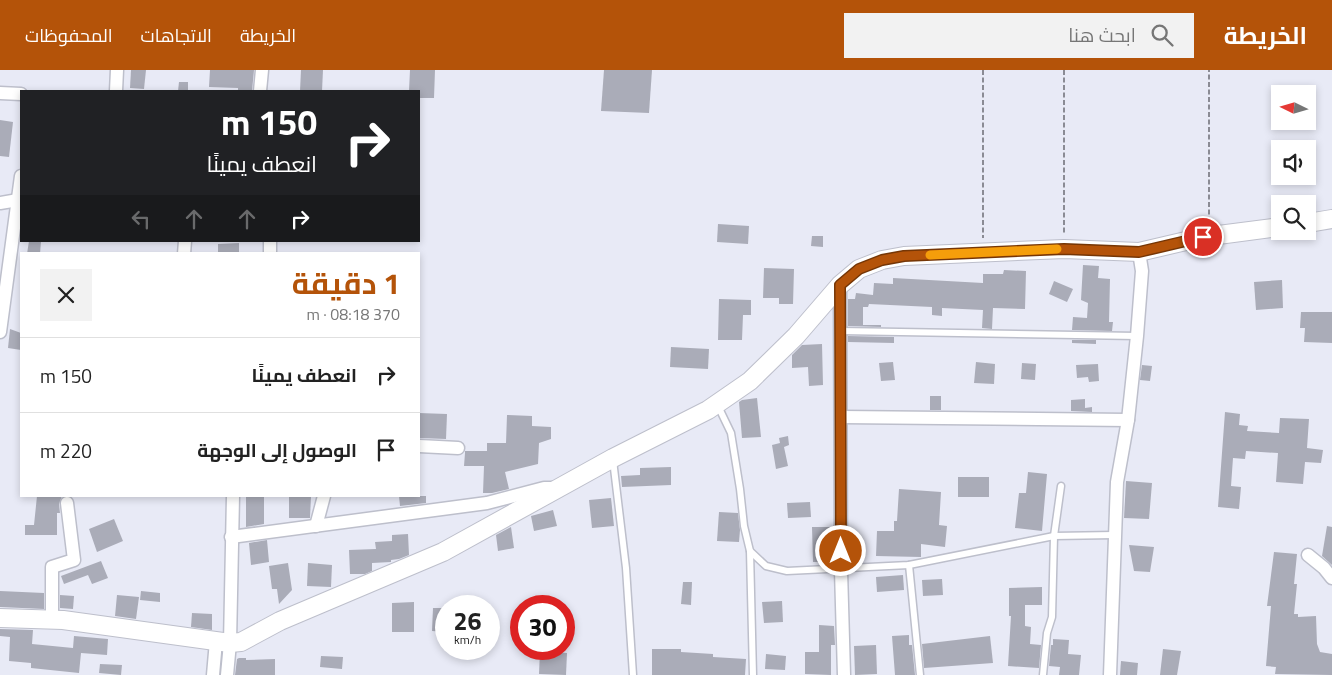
<!DOCTYPE html>
<html lang="ar">
<meta charset="utf-8">
<style>
body{margin:0;font-family:"Titillium Web",Cairo,sans-serif;background:#f2f2f2;color:#222;direction:rtl;height:100vh;display:flex;flex-direction:column;font-size:19px;white-space:nowrap}
*{box-sizing:border-box;margin:0}
p{font-size:16px;color:#767676}
.icon{flex:none;width:28px;height:28px;fill:none;stroke:currentColor;stroke-width:2;stroke-linecap:round;stroke-linejoin:round}
.map{position:relative;flex:1;overflow:hidden;direction:ltr}
.drawer{position:absolute;left:20px;top:182px;width:400px;height:245px;display:flex;flex-direction:column;background:#fff;border-radius:0px;box-shadow:0 2px 8px #0003;direction:rtl}
.drawer>*{flex:none}
.hud{position:absolute;left:20px;top:20px;width:400px;height:152px;border-radius:0px;box-shadow:0 2px 8px #0003;direction:rtl;background:#202124;color:#fff;overflow:hidden}
.needle{width:32px;rotate:275deg}
.fabs{position:absolute;left:1271px;top:15px;display:grid;gap:10px}
.fabs a{display:grid;place-items:center;width:45px;height:45px;border-radius:0px;background:#fff;box-shadow:0 2px 8px #0003;font-size:25px}
.speed{position:absolute;left:435px;top:525px;display:flex;gap:10px;font-size:25px;font-weight:700;text-align:center}
.speed>*{display:grid;place-content:center;width:65px;height:65px;border-radius:50%;background:#fff;box-shadow:0 2px 8px #0003;line-height:1}
.speed small{font-size:12px;font-weight:400}
.speed .limit{border:8px solid #d22;background:#fff;color:#111}
.pin{position:absolute;display:grid;place-items:center;width:42px;height:42px;color:#fff;margin:-21px;border:2px solid #fff;border-radius:50%;box-shadow:0 1px 5px #0007}
.me{position:absolute;width:55px;margin:-28px;rotate:0deg;stroke-linejoin:round;filter:drop-shadow(0 0 4px #0008)}
.turn{display:flex;align-items:center;gap:18px;height:105px;padding:0 20px;font-size:22px}
.turn .icon{width:65px;height:65px;stroke-width:2.5}
.turn b{display:block;font-size:35px;line-height:42px}
.lanes{display:flex;align-items:center;height:48px;padding:0 20px;background:#0003;justify-content:center;gap:25px;direction:ltr}
.lanes .off{opacity:.35}
.round{display:grid;place-items:center;flex:none;width:52px;height:52px;border-radius:0px;background:#f2f2f2}
.summary{display:flex;align-items:center;justify-content:space-between;height:85px;padding:0 20px}
h1{font-size:30px;font-weight:700;line-height:38px;color:#b45309}
ul{padding:0;list-style:none}
li{display:flex;align-items:center;gap:15px;height:75px;padding:0 20px;border-top:1px solid #e0e0e0}
li div{flex:1}
li b{display:block;font-size:19px}
li em{font-style:normal}
header{display:flex;align-items:center;gap:30px;box-sizing:border-box;height:70px;padding:0 25px;background:#b45309;color:#fff}
header strong{font-size:24px}
nav{display:flex;gap:28px;margin-inline-start:auto;font-size:18px}
.search{width:350px;height:45px;background:#f2f2f2;display:flex;align-items:center;gap:12px;box-sizing:border-box;padding:0 18px;border-radius:0px;color:#767676;font-size:19px}
.map>svg:first-child{display:block}
.building{fill:#aaacb8}
.lines{fill:none;stroke-linecap:round;stroke-linejoin:round}
.lane-casing{stroke:#bdbfcb;stroke-width:9}
.street-casing{stroke:#bdbfcb;stroke-width:15}
.secondary-casing{stroke:#bdbfcb;stroke-width:20}
.path{stroke:#8a8b94;stroke-width:2;stroke-dasharray:5 2.5;stroke-linecap:butt}
.lane{stroke:#fff;stroke-width:6}
.street{stroke:#fff;stroke-width:12}
.secondary{stroke:#fff;stroke-width:18}
.route-casing{stroke:#753606;stroke-width:12}
.route{stroke:#b45309;stroke-width:9}
.slow{stroke:#f59e0b;stroke-width:9}
</style>
<header>
<strong>الخريطة</strong>
<div class="search"><svg class="icon" aria-label="search" viewBox="0 0 24 24"><circle cx="10" cy="10" r="6"/><path d="M15 15l6 6"/></svg>ابحث هنا</div>
<nav><a>الخريطة</a><a>الاتجاهات</a><a>المحفوظات</a></nav>
</header>
<div class="map">
<svg width="1332" height="605" viewBox="0 0 1332 605">
<rect width="100%" height="100%" fill="#e8eaf6"/>
<g class="building">
<path d="M131 0H146L144 19 130 18Z"/>
<path d="M210 0H254L252 21H238V18L209 17Z"/>
<path d="M301 0H323L322 21H300Z"/>
<path d="M410 0H435L434 28H419V21H409Z"/>
<path d="M604 0H652L649 43 601 41Z"/>
<path d="M179 12H188V21H178Z"/>
<path d="M0 50 13 52 9 87 0 86Z"/>
<path d="M718 154 749 156 748 174 717 172Z"/>
<path d="M812 166H823V177L811 176Z"/>
<path d="M29 171H41L40 184H27Z"/>
<path d="M239 173V184H218V174Z"/>
<path d="M1083 195 1099 196 1098 208 1110 209 1109 252H1113L1112 261 1072 260 1073 247 1087 248 1088 233 1081 230Z"/>
<path d="M764 198 794 199 793 234H779V228H763Z"/>
<path d="M1004 200 1026 201 1025 239 993 238 992 259 982 258 983 240 942 238V246L932 245V237L869 234 868 237H863V255H881V257L848 256V229H855L856 223 873 225 874 213 893 214V208L983 213V204H1003Z"/>
<path d="M1282 210 1283 238 1256 240 1254 212Z"/>
<path d="M1054 211 1073 219 1067 232 1049 224Z"/>
<path d="M719 229 751 230V245H743L742 270H718Z"/>
<path d="M1301 242H1332V273L1304 272 1305 258H1300Z"/>
<path d="M10 259 21 263V280L8 278Z"/>
<path d="M848 266 894 267V273L848 272Z"/>
<path d="M1072 270H1096V274L1072 273Z"/>
<path d="M822 274 823 315 809 316 808 297 792 298V285L802 275Z"/>
<path d="M671 277 709 279 708 299 670 297Z"/>
<path d="M893 292 895 310 881 311 879 293Z"/>
<path d="M976 292 995 294 994 314 974 313Z"/>
<path d="M1022 293 1036 294 1035 310 1021 309Z"/>
<path d="M1098 294 1099 311 1089 312 1088 307 1077 308 1076 295Z"/>
<path d="M1142 295 1152 296 1150 311 1140 310Z"/>
<rect x="930" y="326" width="11" height="14"/>
<path d="M757 328 761 367 742 368 739 332 742 330Z"/>
<path d="M1085 329V338L1092 337V342L1071 341V330Z"/>
<path d="M1225 342 1240 344 1239 355 1248 356 1247 361 1279 363 1280 348 1309 349 1307 378 1323 380 1321 393 1305 392 1303 414 1276 412 1278 383 1246 381 1245 389 1233 388 1231 416 1241 417 1239 439 1218 437Z"/>
<path d="M419 343 447 344 446 369 419 368Z"/>
<path d="M507 345 532 346V356L551 357V369L539 373 538 394 505 402 509 419 492 423H483L484 396H464L465 383V381H487V373H506Z"/>
<path d="M788 366 789 375 784 377 788 396 776 399 772 375 780 373 779 368Z"/>
<path d="M671 397V415L622 417 621 406 640 405V398Z"/>
<path d="M1028 402 1047 404 1042 461 1015 458 1019 423H1026Z"/>
<rect x="958" y="407" width="31" height="20"/>
<path d="M1126 411 1152 413 1149 449 1124 448Z"/>
<path d="M899 419 941 422 939 455 947 456 945 477 921 474V487L876 486 877 461H894V451H897Z"/>
<path d="M37 426H62L59 434 60 443H57V465H25V455H34Z"/>
<path d="M246 426H264V454L246 457Z"/>
<path d="M289 426H311L310 448H289Z"/>
<path d="M399 426H426V433L400 436Z"/>
<path d="M611 428 614 456 592 458 589 430Z"/>
<path d="M810 432 811 447 788 448 787 433Z"/>
<path d="M553 440 557 456 534 461 531 446Z"/>
<path d="M719 442 738 443 740 460 739 472 717 471Z"/>
<path d="M114 449 123 471 97 482 89 459Z"/>
<path d="M1327 456 1332 457V495L1322 486Z"/>
<path d="M511 457 514 478 498 481 496 465Z"/>
<path d="M812 457H833V492H813Z"/>
<path d="M408 464 409 485 399 489 391 490V492L372 493V501L365 504H350L349 480 376 479 375 472 392 471V465Z"/>
<path d="M267 470 269 492 251 495 249 473Z"/>
<path d="M1129 475 1154 477 1150 502 1134 501Z"/>
<path d="M1274 482 1297 484 1294 514H1297L1294 544H1298V547L1316 546 1317 574 1320 582 1332 584V605L1275 604 1276 597 1266 596 1271 536H1267Z"/>
<path d="M101 491 108 508 92 514 88 505 64 514 61 506Z"/>
<path d="M288 493 292 520 279 534 277 519H272L269 496Z"/>
<path d="M308 493 332 495 331 517 307 516Z"/>
<path d="M903 505 904 520 877 522 876 507Z"/>
<path d="M942 509 943 525 923 526 922 510Z"/>
<path d="M683 512H692L691 535 681 534Z"/>
<path d="M1042 517V535H1025V556L1031 557 1030 574 1041 575 1039 598 1008 596 1011 546H1009V518Z"/>
<path d="M0 521 44 523V539L0 537Z"/>
<path d="M141 521 160 523V532L140 530Z"/>
<path d="M60 525 74 526 73 539 60 538Z"/>
<path d="M117 525 139 527 136 549 115 546Z"/>
<path d="M782 531 783 552 764 553 762 532Z"/>
<path d="M414 532V562H392V533Z"/>
<path d="M433 538H446V562L432 561Z"/>
<path d="M192 543 212 544V560L191 557Z"/>
<path d="M819 555 834 556 835 575H831V605L805 604V582H819Z"/>
<path d="M0 559 33 560 32 574 73 578 74 566 108 569 107 585 81 583 79 603 31 598V593L9 591 10 567 0 566Z"/>
<path d="M909 565V575H912L915 605H895L892 566Z"/>
<path d="M990 566 993 593 924 598 922 574Z"/>
<path d="M1053 569 1069 570 1068 584 1081 585 1079 605H1059L1060 597 1049 596 1051 575H1053Z"/>
<path d="M876 575 877 604 855 605 854 576Z"/>
<path d="M652 579H681V582L713 584V587L746 589 745 605H652Z"/>
<path d="M1163 579 1181 581 1177 605H1160Z"/>
<path d="M540 581 567 583 566 605 539 604Z"/>
<path d="M766 584 786 586 785 600 765 599Z"/>
<path d="M321 586 343 587 342 599 320 597Z"/>
<path d="M239 588H246V590L275 589V605H235L237 589Z"/>
<path d="M1121 591 1138 593 1137 605H1120Z"/>
<path d="M100 594 122 595 121 605 99 603Z"/>
</g>
<g class="lines">
<defs>
<g id="lane">
<path d="M841 261 1137 266"/>
<path d="M718 336 731 363 740 419 744 456 750 481 766 496 787 501 909 495 1054 466 1114 465"/>
<path d="M613 390 626 498 633 605"/>
<path d="M750 481 753 605"/>
<path d="M909 495 920 605"/>
<path d="M1043 605 1047 563 1052 547 1054 466 1061 416"/>
</g>
<g id="street">
<path d="M116 21 117 0"/>
<path d="M260 21 262 0"/>
<path d="M0 23 21 24"/>
<path d="M0 133 18 130"/>
<path d="M184 184 185 171"/>
<path d="M270 184V171"/>
<path d="M840 215 841 500 844 605"/>
<path d="M0 262 21 106"/>
<path d="M842 347 1128 350"/>
<path d="M419 376 458 378"/>
<path d="M316 456 324 426"/>
<path d="M231 467 487 433 544 418H552"/>
<path d="M1308 485 1324 498 1332 508"/>
<path d="M52 549V497L74 490 67 433"/>
<path d="M213 605 216 571"/>
<path d="M227 605 230 573 233 426"/>
<path d="M1110 605 1117 412 1128 350 1137 266 1142 201 1139 182"/>
</g>
<g id="secondary">
<path d="M1308 153 1332 149"/>
<path d="M0 548 63 550 230 573 241 572 280 551 443 482 613 388 708 340 750 311 796 266 840 215 859 199 882 190 904 186 1064 179 1139 182 1203 167 1280 157"/>
</g>
</defs>
<use href="#lane" class="lane-casing"/>
<use href="#street" class="street-casing"/>
<use href="#secondary" class="secondary-casing"/>
<g class="path">
<path d="M983 0V168"/>
<path d="M1064 0V164"/>
<path d="M1209 152V0"/>
</g>
<use href="#lane" class="lane"/>
<use href="#street" class="street"/>
<use href="#secondary" class="secondary"/>
</g>
<g class="lines">
<defs>
<path id="route" d="M841 481 840 215 859 199 882 190 904 186 1064 179 1139 182 1203 167"/>
</defs>
<use href="#route" class="route-casing"/>
<use href="#route" class="route"/>
<path class="slow" d="M930 185 1057 179"/>
</g>
</svg>
<div class="fabs">
<a><svg class="needle" viewBox="-14 -14 28 28"><path d="M0-13l5 13h-10z" fill="#e53935"/><path d="M0 13l5-13h-10z" fill="#767676"/></svg></a>
<a><svg class="icon" aria-label="sound" viewBox="0 0 24 24"><path d="M4 9h4l5-4v14l-5-4H4zM17 9q2 3 0 6"/></svg></a>
<a><svg class="icon" aria-label="search" viewBox="0 0 24 24"><circle cx="10" cy="10" r="6"/><path d="M15 15l6 6"/></svg></a>
</div>
<div class="speed"><div>26<small>km/h</small></div><div class="limit">30</div></div>
<div class="pin" style="left:1203px;top:167px;background:#d93025"><svg class="icon" aria-label="arrive" viewBox="0 0 24 24"><path d="M6 21V4h12l-3 4 3 4H6"/></svg></div>
<svg class="me" style="left:841px;top:481px" viewBox="-20 -20 40 40"><circle r="17" fill="#b45309" stroke="#fff" stroke-width="3"/><path d="M0-11L8 9 0 5-8 9z" fill="#fff"/></svg>
<div class="hud">
<div class="turn"><svg class="icon" aria-label="right" viewBox="0 0 24 24"><path d="M7 20v-9h11M14 6l5 5-5 5"/></svg><div><b>150 m</b>انعطف يمينًا</div></div>
<div class="lanes"><svg class="icon off" aria-label="left" viewBox="0 0 24 24"><path d="M17 20v-9H6M10 6l-5 5 5 5"/></svg><svg class="icon off" aria-label="ahead" viewBox="0 0 24 24"><path d="M12 20V5M6 11l6-6 6 6"/></svg><svg class="icon off" aria-label="ahead" viewBox="0 0 24 24"><path d="M12 20V5M6 11l6-6 6 6"/></svg><svg class="icon" aria-label="right" viewBox="0 0 24 24"><path d="M7 20v-9h11M14 6l5 5-5 5"/></svg></div>
</div>
<section class="drawer">
<div class="summary"><div><h1>1 دقيقة</h1><p>370 m · 08:18</p></div><a class="round"><svg class="icon" aria-label="close" viewBox="0 0 24 24"><path d="M6 6l12 12M18 6L6 18"/></svg></a></div>
<ul>
<li><svg class="icon" aria-label="right" viewBox="0 0 24 24"><path d="M7 20v-9h11M14 6l5 5-5 5"/></svg><div><b>انعطف يمينًا</b></div><em>150 m</em></li>
<li><svg class="icon" aria-label="arrive" viewBox="0 0 24 24"><path d="M6 21V4h12l-3 4 3 4H6"/></svg><div><b>الوصول إلى الوجهة</b></div><em>220 m</em></li>
</ul>
</section>
</div>
